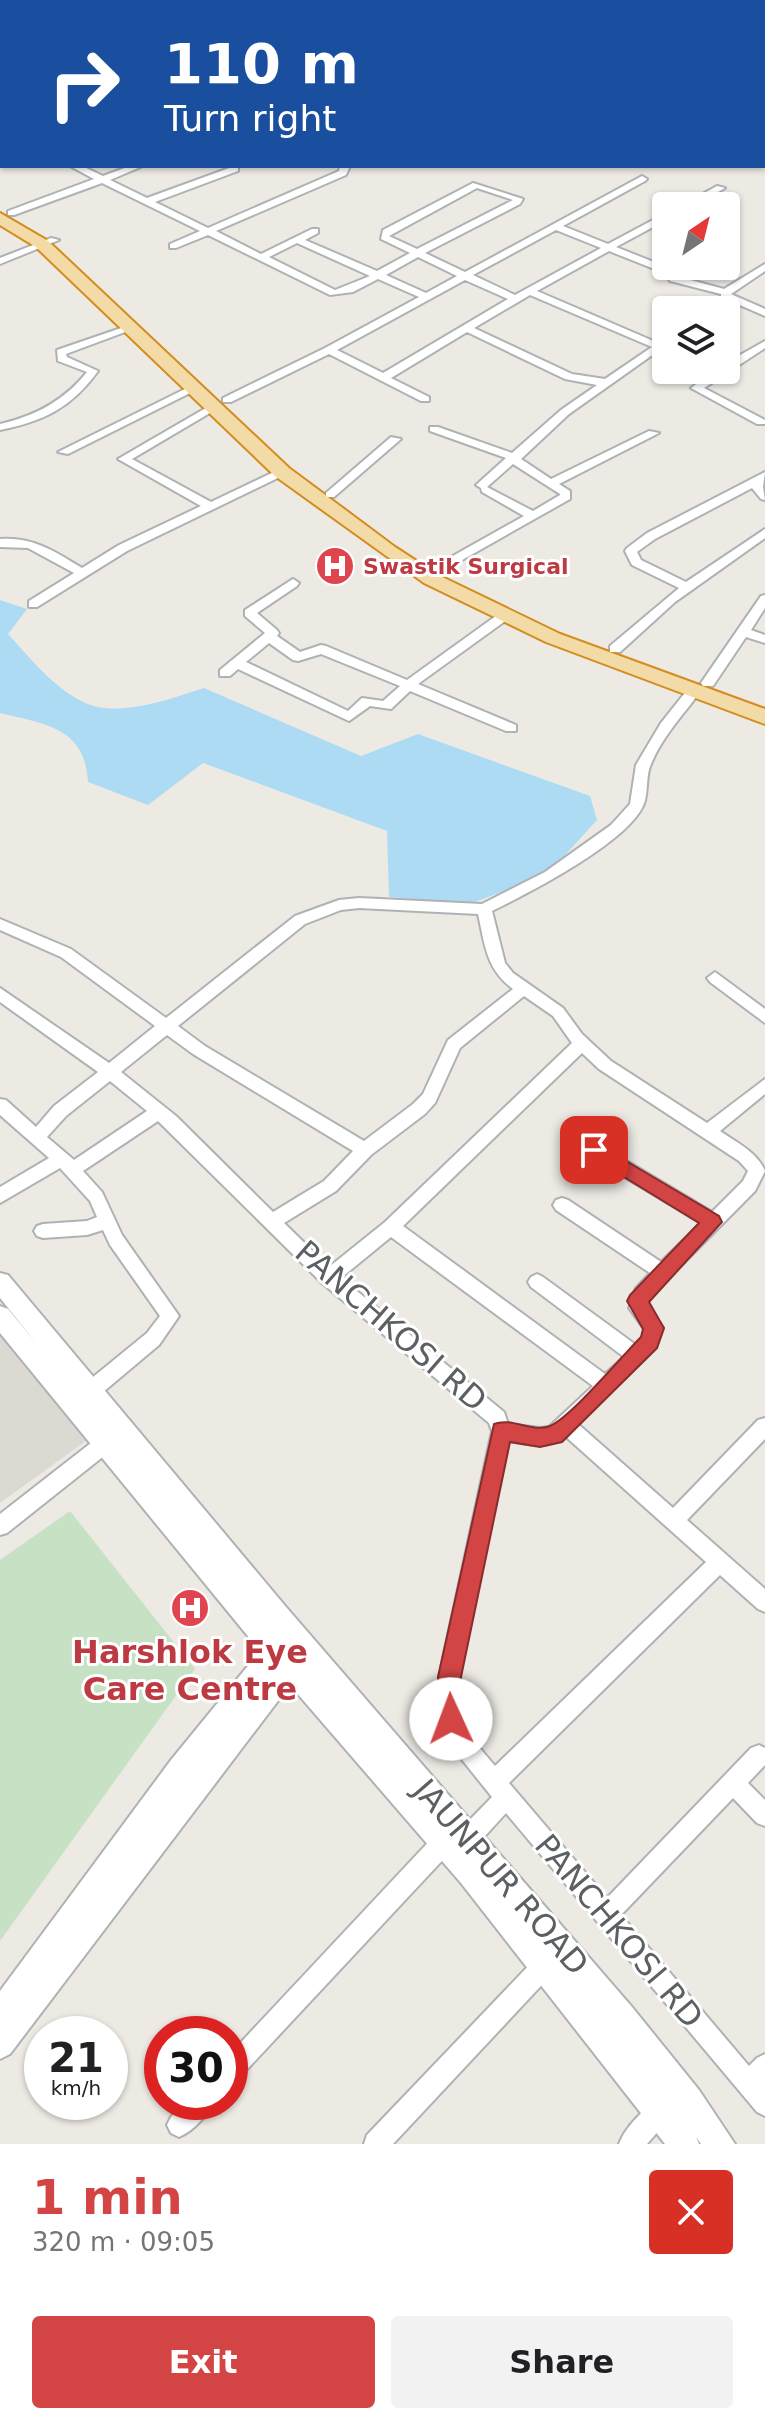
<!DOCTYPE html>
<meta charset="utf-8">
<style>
body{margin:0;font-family:"DejaVu Sans",sans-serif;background:#f2f2f2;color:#202124;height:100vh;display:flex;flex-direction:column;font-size:30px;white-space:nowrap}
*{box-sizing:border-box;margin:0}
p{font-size:26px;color:#757577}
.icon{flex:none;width:44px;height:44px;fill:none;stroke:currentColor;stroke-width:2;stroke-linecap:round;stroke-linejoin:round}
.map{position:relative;height:2144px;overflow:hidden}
.details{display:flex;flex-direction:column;background:#fff;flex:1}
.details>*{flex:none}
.banner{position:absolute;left:0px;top:0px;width:766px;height:168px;box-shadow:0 2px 6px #0004;background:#1a4fa0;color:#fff;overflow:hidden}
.needle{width:52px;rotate:35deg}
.buttons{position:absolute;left:652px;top:192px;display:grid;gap:16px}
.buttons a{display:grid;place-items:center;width:88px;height:88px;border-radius:8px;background:#fff;box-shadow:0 2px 6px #0004;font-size:40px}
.speed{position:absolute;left:24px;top:2016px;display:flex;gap:16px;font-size:40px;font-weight:700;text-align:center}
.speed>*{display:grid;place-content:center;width:104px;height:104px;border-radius:50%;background:#fff;box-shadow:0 2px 6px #0004;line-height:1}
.speed small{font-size:20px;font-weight:400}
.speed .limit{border:12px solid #d22;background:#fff;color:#111}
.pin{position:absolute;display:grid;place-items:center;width:68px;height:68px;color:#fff;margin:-34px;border-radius:16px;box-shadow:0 4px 12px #0006}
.me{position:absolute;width:88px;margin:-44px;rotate:358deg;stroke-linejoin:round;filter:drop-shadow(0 0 6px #0008)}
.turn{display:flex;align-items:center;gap:28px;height:168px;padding:0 32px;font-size:36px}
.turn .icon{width:104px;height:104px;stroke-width:2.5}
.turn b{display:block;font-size:56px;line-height:68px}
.round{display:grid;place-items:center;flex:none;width:84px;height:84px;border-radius:8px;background:#f2f2f2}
.head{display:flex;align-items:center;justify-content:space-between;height:136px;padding:0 32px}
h1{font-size:48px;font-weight:700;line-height:60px;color:#d34444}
.primary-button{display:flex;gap:16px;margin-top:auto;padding:16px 32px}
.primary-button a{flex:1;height:92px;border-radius:8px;background:#d34444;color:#fff;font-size:32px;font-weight:700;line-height:92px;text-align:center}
.primary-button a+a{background:#f2f2f2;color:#202124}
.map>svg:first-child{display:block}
.education{fill:#dcd9d3}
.green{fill:#c6e1c4}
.water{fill:#addbf4}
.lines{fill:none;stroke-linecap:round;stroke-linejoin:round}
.minor-casing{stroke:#afb2b5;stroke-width:4}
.tertiary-casing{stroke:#afb2b5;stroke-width:4}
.trunk-casing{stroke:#d48c1d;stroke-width:4}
.minor{fill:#fff;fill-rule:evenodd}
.tertiary{fill:#fff;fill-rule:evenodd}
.trunk{fill:#f2dba6;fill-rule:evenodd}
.route{fill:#d34444;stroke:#892c2c;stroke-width:2}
.labels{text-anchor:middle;stroke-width:6;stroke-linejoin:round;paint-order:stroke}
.far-health-label{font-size:22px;font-weight:bold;fill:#be3a42;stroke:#fff;text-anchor:start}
.near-street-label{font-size:32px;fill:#5c6063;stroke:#fff}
.near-health-label{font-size:32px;font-weight:bold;fill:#be3a42;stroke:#fff}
</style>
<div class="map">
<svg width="765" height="2144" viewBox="0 0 765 2144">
<rect width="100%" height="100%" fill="#edeae4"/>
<path class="education" d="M0 1324 90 1438 0 1503Z"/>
<path class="green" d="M70 1511 195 1669 0 1941V1560Z"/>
<path class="water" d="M0 600 27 609 8 634C30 658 61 697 94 706 125 715 174 698 204 688L361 756 418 734 590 796 597 820 547 875 472 903 389 897 387 831 203 763 148 805 88 782C85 727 45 724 0 713Z"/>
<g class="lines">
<defs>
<g id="minor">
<path d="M184 0H197L199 2H186Z"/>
<path d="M275 0H288L290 2H277Z"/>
<path d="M330 0H343L345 2H332Z"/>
<path d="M390 0H399L401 2H392Z"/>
<path d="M760 0H765V2H761Z"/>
<rect x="0" y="7" width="2" height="5"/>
<rect x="764" y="25" width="1" height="4"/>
<rect x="764" y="56" width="1" height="4"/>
<path d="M764 71 765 72V78L764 77Z"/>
<path d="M765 91V97L764 98V92Z"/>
<path d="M2 111V117L0 118V112Z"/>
<path d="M0 125 2 126V132L0 131Z"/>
<path d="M70 166H82L103 176 130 166H143L110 180 147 198 232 167H238V171L155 202 208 228 339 171 340 166H350L346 175 216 231 261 254 312 229H318V233L305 240 377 271 410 253 381 239 383 230 473 183 523 199 520 204 425 253 465 272 642 176 647 179 645 181 563 226 608 244 666 213V220L616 247 684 274 683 278 724 289 765 264V271L731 294 765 309V316L721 297V294L670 281 669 279 672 276 609 251 537 291 665 346 569 414 521 459 551 479 649 431 659 433 559 484 570 491V499L439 573 435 572V566L524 516 482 492 481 488 476 485 506 458 430 431V427H438L512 453 561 410 597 385 565 379 467 332 391 378 429 397V401H421L329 354 231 402H223V398L325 348 419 297 378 279 353 292 330 295 208 235 176 248H170V244L200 231 102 183 14 215H8V211L94 179ZM477 188 513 200 417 249 389 236ZM556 230 601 248 515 295 473 275ZM297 243 370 276 335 290 269 257ZM418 257 457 276 426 293 386 275ZM465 280 508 299 383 373 337 350ZM530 295 652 347 605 379 572 374 474 328ZM513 464 560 494V495L533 511 487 487Z"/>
<path d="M717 186 725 188 693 206H681Z"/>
<path d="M51 238 59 240 0 264V258Z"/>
<path d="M127 326 136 328 66 354 67 357 98 371C71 408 44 421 0 430V424C35 416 64 401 87 372L58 361 57 350Z"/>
<path d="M765 341V348L704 388 765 420V424H757L691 388 715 370H726V363Z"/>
<path d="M191 386 200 388 68 454 58 452Z"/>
<path d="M211 405 220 407 132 459 211 502 278 470H286V474L127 551 37 607H29V601L74 573 28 548 0 547V539C32 536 56 552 82 568L119 545 201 506 118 459Z"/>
<path d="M391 437 401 439 334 497H326V493Z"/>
<path d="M765 472 763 487 765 500 761 499 752 488 655 539 637 552 641 560 686 582 765 529V538L675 602 620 652H610V646L679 588 632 565 625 551 627 548 647 533Z"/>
<path d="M293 579 299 583 297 586 257 613 277 630 279 633 277 636 300 652 321 645 326 646 407 680 500 613H508V619L418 684 516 725V731H506L410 691 391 709 370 706 349 721 238 669 230 676H220V670L265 633 245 616V610ZM269 643 293 660 298 661 321 654 400 686 383 701 362 698 348 711 246 662Z"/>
<path d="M765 595V608L751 630 765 635V643L746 637 713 686H703L701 683 761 596Z"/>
<path d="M693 688 700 692C683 715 662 737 651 764 645 776 649 794 643 806 626 843 529 893 492 911L505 963 513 973 563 1008 582 1034 611 1061 707 1123 765 1079V1094L720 1131C736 1142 757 1152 765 1171L755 1191 650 1297 647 1306 663 1328 656 1348 578 1424 673 1508 758 1420 765 1418V1439L687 1520 765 1589V1612L758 1609 720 1575 509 1783 607 1898 751 1748 759 1745 765 1748V1765L748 1783 765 1800V1826L757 1823 733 1798 621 1915 749 2066 757 2058 765 2054V2116L757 2112 506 1813 475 1847 467 1850 459 1847 456 1839 459 1831 492 1797 451 1746 441 1719 439 1677 492 1431 489 1423 322 1283 158 1121 83 1171 102 1192 122 1235 179 1316 159 1345 96 1398 89 1400 82 1398 80 1392 82 1386 147 1333 160 1316 110 1245 103 1230 87 1235 43 1238 37 1236 34 1231 37 1226 43 1224 87 1221 97 1217 90 1201 60 1168 0 1203V1187L49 1158 0 1115V1099L6 1100 36 1127 54 1106 98 1072 0 1002V988L109 1063 155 1026 61 957 0 930V919L71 949 166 1018 295 916 339 900 359 898 482 904 545 872 611 825 630 804 636 765 661 723 688 689ZM359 908 478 914C485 945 486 969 513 989L448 1040 423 1094 413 1104 364 1141 205 1046 178 1026 305 924 341 910ZM524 996 553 1016 572 1043 385 1222 329 1267 284 1223 336 1191 371 1155 425 1114 435 1103 460 1048ZM167 1035 193 1054 353 1151 324 1181 273 1212 176 1116 121 1072ZM582 1053 599 1069 739 1161 748 1171 743 1181 712 1212 600 1145H588L586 1150 588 1155 701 1223 661 1262 568 1200 562 1198 556 1200 553 1205 556 1210 650 1273 636 1288 629 1308 645 1330 642 1338 636 1345 543 1277 537 1274 531 1277 528 1282 531 1287 624 1357 605 1374 403 1226ZM110 1081 147 1111 74 1160 47 1137 66 1116ZM391 1237 593 1386 549 1427 540 1428 508 1424 504 1412 341 1278ZM565 1436 706 1562 495 1766 466 1732 461 1719 459 1677 508 1441C528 1444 549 1450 565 1436Z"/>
<path d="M715 972 765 1009V1023L710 982 707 978Z"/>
<path d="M112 1429 119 1432 121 1438 119 1444 7 1533 0 1535V1514L105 1432Z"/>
<path d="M444 1831 452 1834 455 1842 452 1850 238 2079 230 2083V2054L436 1834Z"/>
<path d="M545 1954 553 1957 556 1965 553 1973 393 2144H364L367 2135 537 1957Z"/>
<path d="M660 2100 668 2104 672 2112 668 2120 647 2144H619C625 2128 644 2107 660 2100Z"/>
<path d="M184 2102H213C207 2116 193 2131 179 2137L171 2133 167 2125 171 2117Z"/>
</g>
<g id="tertiary">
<rect x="0" y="58" width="2" height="6"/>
<rect x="764" y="147" width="1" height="6"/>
<path d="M0 1273 8 1275 286 1607 632 2007 699 2090 735 2144H701L696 2137 699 2144H665L461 1883 290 1685 10 2054 0 2059V1991L171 1760 260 1651 0 1333V1306L8 1309 37 1344 0 1298Z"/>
</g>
<path id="trunk" d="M0 213 48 241 289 468 395 547 438 575 560 634 765 709V724L546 642 424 583 275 476 36 247 0 225Z"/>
</defs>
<use href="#minor" class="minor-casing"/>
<use href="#tertiary" class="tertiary-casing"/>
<use href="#trunk" class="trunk-casing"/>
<use href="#minor" class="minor"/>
<use href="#tertiary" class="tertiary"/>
<use href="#trunk" class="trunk"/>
</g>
<path class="route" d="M594 1142 719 1216 722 1222 649 1302 664 1328 657 1348 562 1442 540 1447 510 1442 461 1677 463 1719 459 1727 451 1731 442 1727 438 1677 494 1424C512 1417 532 1433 550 1426 571 1417 622 1356 641 1337L643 1329 627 1301 630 1295 699 1223 588 1155V1144Z"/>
<defs>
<symbol id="hospital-disc" viewBox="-11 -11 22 22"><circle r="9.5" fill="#e0444e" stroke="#fff"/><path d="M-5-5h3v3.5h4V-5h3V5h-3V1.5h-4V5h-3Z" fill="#fff"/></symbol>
</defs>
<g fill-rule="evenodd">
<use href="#hospital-disc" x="313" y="544" width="44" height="44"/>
<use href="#hospital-disc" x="168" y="1586" width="44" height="44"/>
</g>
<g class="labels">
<g class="far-health-label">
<text x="363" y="574">Swastik Surgical</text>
</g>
<g class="near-street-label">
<text transform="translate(391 1326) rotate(41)" y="11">PANCHKOSI RD</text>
<text transform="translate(501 1877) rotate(49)" y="11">JAUNPUR ROAD</text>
<text transform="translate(619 1931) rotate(50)" y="11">PANCHKOSI RD</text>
</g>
<g class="near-health-label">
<text x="190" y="1663">Harshlok Eye<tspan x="190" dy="37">Care Centre</tspan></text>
</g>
</g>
</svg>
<div class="buttons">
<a><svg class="needle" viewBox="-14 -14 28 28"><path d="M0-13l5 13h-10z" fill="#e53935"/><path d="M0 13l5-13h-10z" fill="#757577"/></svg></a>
<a><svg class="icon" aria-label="layers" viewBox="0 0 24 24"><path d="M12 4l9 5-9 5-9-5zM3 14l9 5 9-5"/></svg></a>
</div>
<div class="speed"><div>21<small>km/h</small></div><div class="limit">30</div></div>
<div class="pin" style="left:594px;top:1150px;background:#d93025"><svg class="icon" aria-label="arrive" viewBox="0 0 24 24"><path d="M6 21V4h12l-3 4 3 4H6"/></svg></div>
<svg class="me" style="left:451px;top:1719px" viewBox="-20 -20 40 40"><circle r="19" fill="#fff"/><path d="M0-13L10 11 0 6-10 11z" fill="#d34444"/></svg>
<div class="banner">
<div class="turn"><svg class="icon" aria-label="right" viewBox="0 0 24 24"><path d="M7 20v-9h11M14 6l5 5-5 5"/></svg><div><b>110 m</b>Turn right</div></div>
</div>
</div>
<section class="details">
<div class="head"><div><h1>1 min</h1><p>320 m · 09:05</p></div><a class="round" style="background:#d93025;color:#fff"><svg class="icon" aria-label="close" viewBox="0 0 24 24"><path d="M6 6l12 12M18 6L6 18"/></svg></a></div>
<div class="primary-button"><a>Exit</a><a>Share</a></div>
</section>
